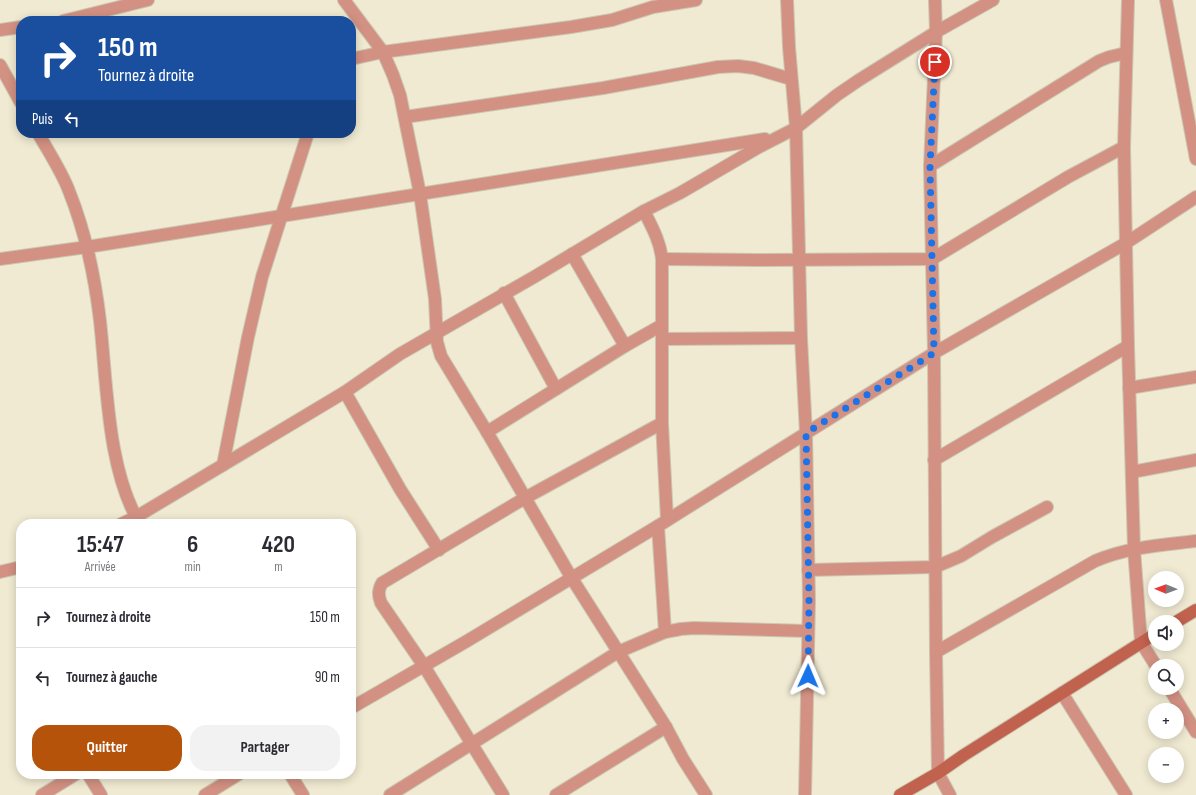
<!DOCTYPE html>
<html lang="fr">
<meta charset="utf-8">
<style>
body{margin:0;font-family:"Sofia Sans Condensed",sans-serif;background:#f2f2f3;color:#2b2b33;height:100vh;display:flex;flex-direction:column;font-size:15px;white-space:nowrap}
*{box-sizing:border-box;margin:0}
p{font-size:13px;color:#7c7c81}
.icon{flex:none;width:22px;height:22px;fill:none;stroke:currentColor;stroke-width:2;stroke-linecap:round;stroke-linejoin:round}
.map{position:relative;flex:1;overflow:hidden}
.side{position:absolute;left:16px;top:519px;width:340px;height:260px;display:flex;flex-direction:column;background:#fff;border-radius:16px;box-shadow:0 2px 10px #0003}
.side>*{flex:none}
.guide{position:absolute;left:16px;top:16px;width:340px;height:122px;border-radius:16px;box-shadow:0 2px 10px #0003;background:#1a4fa0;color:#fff;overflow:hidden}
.needle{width:26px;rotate:271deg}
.controls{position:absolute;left:1148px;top:571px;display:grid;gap:8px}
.controls a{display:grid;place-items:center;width:36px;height:36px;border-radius:50%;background:#fff;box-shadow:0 2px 10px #0003;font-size:20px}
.pin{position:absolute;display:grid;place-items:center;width:34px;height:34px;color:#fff;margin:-17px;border:2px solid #fff;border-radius:50%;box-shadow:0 1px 4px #0007}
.me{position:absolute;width:44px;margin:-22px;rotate:1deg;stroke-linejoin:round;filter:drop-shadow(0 0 3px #0008)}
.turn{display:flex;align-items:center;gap:14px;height:84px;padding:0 16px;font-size:18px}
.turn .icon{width:52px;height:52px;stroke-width:2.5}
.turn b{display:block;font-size:28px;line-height:34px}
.then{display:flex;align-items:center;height:38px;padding:0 16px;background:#0003;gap:8px;font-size:15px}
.eta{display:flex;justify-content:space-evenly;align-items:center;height:68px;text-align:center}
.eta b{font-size:24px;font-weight:700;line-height:28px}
.action{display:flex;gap:8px;margin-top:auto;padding:8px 16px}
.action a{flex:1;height:46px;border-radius:16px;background:#b45309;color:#fff;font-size:16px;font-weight:700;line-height:46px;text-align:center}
.action a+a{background:#f2f2f3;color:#2b2b33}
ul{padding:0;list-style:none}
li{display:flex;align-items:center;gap:12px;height:60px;padding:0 16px;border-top:1px solid #e1e1e2}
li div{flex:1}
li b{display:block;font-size:15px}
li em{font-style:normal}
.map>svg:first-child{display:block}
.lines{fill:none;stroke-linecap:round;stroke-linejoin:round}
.street-casing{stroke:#cbc6b1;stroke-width:14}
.secondary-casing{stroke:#cbc6b1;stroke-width:14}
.street{stroke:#d29182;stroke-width:12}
.secondary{stroke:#c1624e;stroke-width:12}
.route{stroke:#1a73e8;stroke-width:7;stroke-dasharray:0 12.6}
</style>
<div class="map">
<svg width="1196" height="795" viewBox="0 0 1196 795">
<rect width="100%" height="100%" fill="#f0ead2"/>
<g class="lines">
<defs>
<g id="street">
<path d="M344 0 383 52 393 75 400 95 420 194 435 299 437 342 441 356 487 432 571 577 666 727 683 759 706 795"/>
<path d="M787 0 789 47 796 128"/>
<path d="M935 0 936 32 930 166 934 353 936 652 938 773 950 795"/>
<path d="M1128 0 1124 147 1128 346 1134 549 1141 642 1156 666"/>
<path d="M1166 0 1196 159"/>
<path d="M63 21 148 0"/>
<path d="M0 30 21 27"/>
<path d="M351 59 383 52 571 27 612 20 653 7 696 0"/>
<path d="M0 65 21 103"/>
<path d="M405 117 603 88 718 67 738 66 754 68 791 79"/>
<path d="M796 128 837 95 859 80 936 32 993 0"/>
<path d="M38 133C48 151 62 172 69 191 85 231 95 278 100 321 107 383 107 470 140 524"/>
<path d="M930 166 1099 61 1109 57 1126 53"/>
<path d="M644 211C652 227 660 241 662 259V423L667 520"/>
<path d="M572 254 625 346"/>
<path d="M0 259 87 247 765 139"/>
<path d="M662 259 757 260 932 259 1068 177 1124 147"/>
<path d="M504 293 556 389"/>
<path d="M662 339 801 338"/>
<path d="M1129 388 1196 377"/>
<path d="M345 392 400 489 439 550"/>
<path d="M487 432 625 346 662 325"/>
<path d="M934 460 1128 346"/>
<path d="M223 465 248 337 262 277 308 133"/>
<path d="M1132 472 1196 460"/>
<path d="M121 524 136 517 345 392 400 354 534 277 644 211 680 193 759 147 796 128 801 338 806 433 809 601 805 795"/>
<path d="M658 526 665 632"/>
<path d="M808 570 935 567 961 556 992 537 1047 507"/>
<path d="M0 572 21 567"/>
<path d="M936 652 1095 561C1127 547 1162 545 1196 541"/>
<path d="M1169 688 1196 732"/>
<path d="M1062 693 1126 795"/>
<path d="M351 708 467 641 658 526 934 353 1126 243 1196 197"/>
<path d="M88 774 101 795"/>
<path d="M290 774 303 795"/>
<path d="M42 795 76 774"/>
<path d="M205 795 239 774"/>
<path d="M390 795 618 652 665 632 681 629 694 628 808 631"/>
<path d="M503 795 424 666 381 603C378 595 378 590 382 583L525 498 662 423"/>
<path d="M556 795 666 727"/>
</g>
<g id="secondary">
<path d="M1176 622 1196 610"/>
<path d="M900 795 938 773 964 755 1155 634"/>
</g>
</defs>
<use href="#street" class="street-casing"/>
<use href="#secondary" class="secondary-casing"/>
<use href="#street" class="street"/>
<use href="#secondary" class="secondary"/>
</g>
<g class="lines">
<path class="route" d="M808 676 809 601 806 433 934 353 930 166 935 62"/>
</g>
</svg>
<div class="controls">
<a><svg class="needle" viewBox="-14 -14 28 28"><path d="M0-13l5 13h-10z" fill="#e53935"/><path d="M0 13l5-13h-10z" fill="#7c7c81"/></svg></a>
<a><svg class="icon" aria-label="sound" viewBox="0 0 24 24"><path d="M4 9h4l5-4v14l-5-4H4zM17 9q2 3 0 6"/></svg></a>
<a><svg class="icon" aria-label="search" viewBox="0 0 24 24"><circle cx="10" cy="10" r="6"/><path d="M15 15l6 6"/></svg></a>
<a>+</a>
<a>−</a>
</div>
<div class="pin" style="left:935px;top:62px;background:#d93025"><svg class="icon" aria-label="arrive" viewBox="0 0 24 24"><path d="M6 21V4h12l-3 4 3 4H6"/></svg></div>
<svg class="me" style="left:808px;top:676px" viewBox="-20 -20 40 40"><path d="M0-17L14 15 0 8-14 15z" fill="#1a73e8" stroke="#fff" stroke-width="4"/></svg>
<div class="guide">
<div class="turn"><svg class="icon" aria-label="right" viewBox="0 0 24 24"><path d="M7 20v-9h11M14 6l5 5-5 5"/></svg><div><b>150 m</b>Tournez à droite</div></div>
<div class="then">Puis<svg class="icon" aria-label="left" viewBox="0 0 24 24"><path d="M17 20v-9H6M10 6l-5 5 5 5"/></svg></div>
</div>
<section class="side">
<div class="eta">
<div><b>15:47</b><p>Arrivée</p></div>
<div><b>6</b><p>min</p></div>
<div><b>420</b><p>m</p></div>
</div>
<ul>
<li><svg class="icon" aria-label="right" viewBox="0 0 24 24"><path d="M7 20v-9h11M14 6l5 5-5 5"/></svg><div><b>Tournez à droite</b></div><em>150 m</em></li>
<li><svg class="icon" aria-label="left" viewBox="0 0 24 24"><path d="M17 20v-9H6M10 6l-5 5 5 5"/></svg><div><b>Tournez à gauche</b></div><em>90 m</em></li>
</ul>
<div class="action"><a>Quitter</a><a>Partager</a></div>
</section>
</div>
